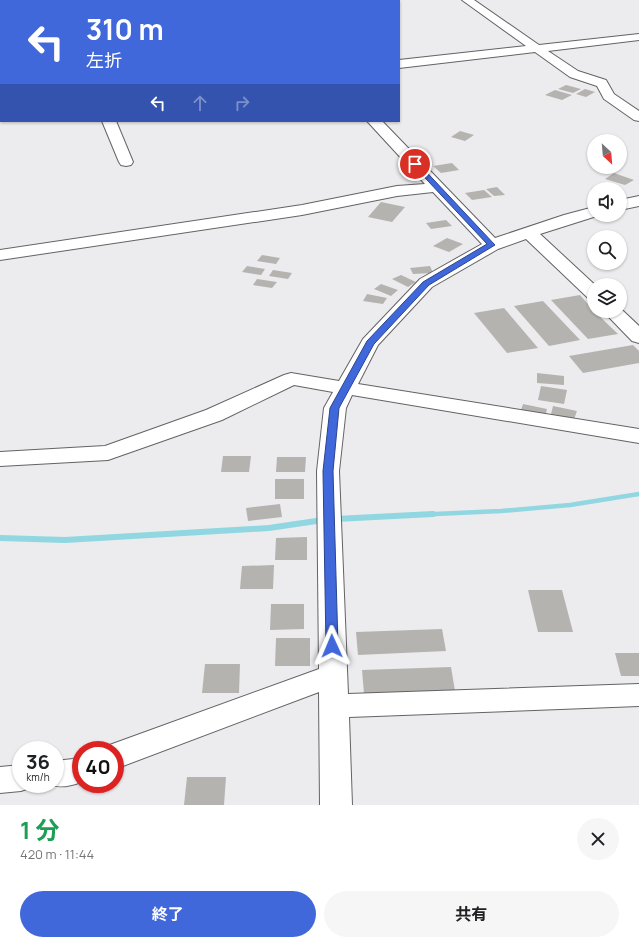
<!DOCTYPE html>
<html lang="ja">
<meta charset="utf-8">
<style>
body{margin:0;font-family:Manrope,"Noto Sans JP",sans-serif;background:#f6f6f6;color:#202124;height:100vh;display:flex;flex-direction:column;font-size:15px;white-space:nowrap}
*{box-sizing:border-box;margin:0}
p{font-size:13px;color:#757577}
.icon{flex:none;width:22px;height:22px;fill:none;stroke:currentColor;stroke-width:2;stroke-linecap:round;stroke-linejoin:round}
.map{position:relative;height:805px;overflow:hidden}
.details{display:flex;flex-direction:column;background:#fff;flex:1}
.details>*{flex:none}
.hud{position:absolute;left:0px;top:0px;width:400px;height:122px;box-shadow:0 1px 3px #0004;background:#4168da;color:#fff;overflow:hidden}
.needle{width:26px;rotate:154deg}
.controls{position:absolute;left:587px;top:134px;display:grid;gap:8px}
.controls a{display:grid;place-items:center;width:40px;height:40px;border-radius:50%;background:#fff;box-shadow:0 1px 3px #0004;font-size:20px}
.speed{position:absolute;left:12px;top:741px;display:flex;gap:8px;font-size:20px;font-weight:700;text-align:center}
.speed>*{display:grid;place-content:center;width:52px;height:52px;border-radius:50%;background:#fff;box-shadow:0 1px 3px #0004;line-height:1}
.speed small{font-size:10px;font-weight:400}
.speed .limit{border:6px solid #d22;background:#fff;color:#111}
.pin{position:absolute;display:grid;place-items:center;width:34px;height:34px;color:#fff;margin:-17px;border:2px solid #fff;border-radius:50%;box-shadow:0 1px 4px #0007}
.me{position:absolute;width:44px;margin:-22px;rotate:359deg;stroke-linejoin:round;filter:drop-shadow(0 0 3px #0008)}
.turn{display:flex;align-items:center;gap:14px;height:84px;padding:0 20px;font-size:18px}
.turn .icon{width:52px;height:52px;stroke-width:2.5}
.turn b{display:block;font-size:28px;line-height:34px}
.lanes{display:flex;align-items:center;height:38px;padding:0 20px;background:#0003;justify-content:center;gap:20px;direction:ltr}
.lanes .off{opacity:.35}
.round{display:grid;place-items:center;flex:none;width:42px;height:42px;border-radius:21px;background:#f6f6f6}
.headline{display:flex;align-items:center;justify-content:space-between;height:68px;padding:0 20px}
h1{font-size:24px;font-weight:700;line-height:30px;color:#1e9e55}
.primary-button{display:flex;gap:8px;margin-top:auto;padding:8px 20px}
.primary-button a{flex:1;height:46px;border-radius:24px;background:#4168da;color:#fff;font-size:16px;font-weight:700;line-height:46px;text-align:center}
.primary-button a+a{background:#f6f6f6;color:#202124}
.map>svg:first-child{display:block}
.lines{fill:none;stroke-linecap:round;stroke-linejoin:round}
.stream-far1{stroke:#90d7e2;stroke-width:4.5}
.stream{stroke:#90d7e2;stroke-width:6}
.building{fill:#b5b3b0}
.minor-casing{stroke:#646265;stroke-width:2}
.minor{fill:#fff;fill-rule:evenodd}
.route{fill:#4168da;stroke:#2a448e}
</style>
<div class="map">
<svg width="639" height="805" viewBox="0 0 639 805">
<rect width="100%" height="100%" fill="#ecebee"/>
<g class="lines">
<path class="stream-far1" d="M413 515 501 511 570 505 639 494"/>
<g class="stream">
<path d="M336 519 433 514"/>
<path d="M0 538 65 540 269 528 323 520"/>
</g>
</g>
<g class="building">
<path d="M566 85 581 89 573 93 558 89Z"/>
<path d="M585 89 595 92 586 97 576 94Z"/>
<path d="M555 90 572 95 562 100 545 95Z"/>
<path d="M460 131 474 135 465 141 451 137Z"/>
<path d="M452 163 459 170 441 173 433 166Z"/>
<path d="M614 173 634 180 625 185 605 179Z"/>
<path d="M603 183 620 189 623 190 620 192V189H591Z"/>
<path d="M497 187 505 195 494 196 486 189Z"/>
<path d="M484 190 492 197 472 200 465 193Z"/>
<path d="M381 202 405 207 392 222 368 217Z"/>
<path d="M446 220 452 226 431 229 426 223Z"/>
<path d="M447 238 463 244 449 252 433 246Z"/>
<path d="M262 255 280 258 276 264 257 261Z"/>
<path d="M247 266 265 269 261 275 242 272Z"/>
<path d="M430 266 433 273 413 274 410 268Z"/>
<path d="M273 270 292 273 288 279 269 276Z"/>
<path d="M401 275 416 282 408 287 392 279Z"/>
<path d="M257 279 277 282 272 288 253 285Z"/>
<path d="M381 284 398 290 391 296 374 289Z"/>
<path d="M367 294 387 298 383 304 363 301Z"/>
<path d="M580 295 594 311 618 334 588 339 551 300Z"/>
<path d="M543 301 580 340 549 346 514 306Z"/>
<path d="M504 308 538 348 507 353 474 313Z"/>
<path d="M633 345 639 351V363L583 373 569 356Z"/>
<path d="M537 373 564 376V385L537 383Z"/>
<path d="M541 386 567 390 564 404 538 400Z"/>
<path d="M523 404 547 409 545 417 520 413Z"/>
<path d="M553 406 577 411 573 422 550 418Z"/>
<path d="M223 456H251L249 472H221Z"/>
<path d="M277 457H306L305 472H276Z"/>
<rect x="275" y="479" width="29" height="20"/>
<path d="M280 504 282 517 248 521 246 508Z"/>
<path d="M307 537V560H275L276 538Z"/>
<path d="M274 565 273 589H240L242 566Z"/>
<path d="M528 590H562L573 632H538Z"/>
<path d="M271 604H304V629L270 630Z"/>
<path d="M442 629 446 651 358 655 356 632Z"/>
<path d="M276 638H310V666H275Z"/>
<path d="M615 653H639V676H621Z"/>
<path d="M205 664H240L239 693H202Z"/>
<path d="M451 667 455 691 364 694 362 670Z"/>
<path d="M187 777H226L224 805H184Z"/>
</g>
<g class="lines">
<defs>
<g id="minor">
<rect x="29" y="0" width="11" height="1"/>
<rect x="94" y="0" width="11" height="1"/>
<rect x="147" y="0" width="11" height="1"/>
<path d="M172 0H194L172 1Z"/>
<rect x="278" y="0" width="11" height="1"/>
<path d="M462 0H474L539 45 639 34V40L548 51 578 71 606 80 614 94 639 111V121L634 120 604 99 597 86 570 77 535 52 399 68V60L526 46Z"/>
<rect x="0" y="14" width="1" height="6"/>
<rect x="0" y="107" width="1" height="8"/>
<path d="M102 121H116L133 162 131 165 126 166 121 165 119 162Z"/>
<path d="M367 121H382L495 238 564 215 594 207V215H600L540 234 595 285 594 299 588 298 526 239 498 249 432 287 378 345 358 384 639 429V443L352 395 346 408 339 471 348 694 639 684V706L349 717 352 805H320L319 692 115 769V750H103L104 747 319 669 317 471 324 408 333 392 294 385 222 420 108 460 0 466V452L105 446 206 410 284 375 291 373 339 381 363 339 420 279 482 244 433 192 397 196 302 215 0 260V250L302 205 397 186 425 184Z"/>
<path d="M639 196V206L620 210V200Z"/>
<path d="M620 308 639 326V343L632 341 603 311H620Z"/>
<path d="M81 756V782C69 787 58 788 46 784H55V761L73 759Z"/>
<path d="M21 765V784H34L32 787 21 791 0 793V767Z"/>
</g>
</defs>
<use href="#minor" class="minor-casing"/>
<use href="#minor" class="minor"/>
</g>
<path class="route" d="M413 163H418L495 245 429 285 374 344 339 408 333 471 338 646 336 650 332 651 328 650 326 646 323 471 330 408 367 341 423 282 487 244 413 165Z"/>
</svg>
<div class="controls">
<a><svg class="needle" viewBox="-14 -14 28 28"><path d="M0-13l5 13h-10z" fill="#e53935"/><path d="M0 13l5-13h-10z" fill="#757577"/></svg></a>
<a><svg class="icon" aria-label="sound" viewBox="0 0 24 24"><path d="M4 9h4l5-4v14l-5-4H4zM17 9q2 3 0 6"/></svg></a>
<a><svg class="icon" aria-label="search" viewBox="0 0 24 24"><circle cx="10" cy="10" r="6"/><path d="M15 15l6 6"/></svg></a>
<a><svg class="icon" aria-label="layers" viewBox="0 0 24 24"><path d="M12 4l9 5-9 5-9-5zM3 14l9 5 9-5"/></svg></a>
</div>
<div class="speed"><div>36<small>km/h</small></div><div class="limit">40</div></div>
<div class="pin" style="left:415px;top:164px;background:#d93025"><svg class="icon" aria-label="arrive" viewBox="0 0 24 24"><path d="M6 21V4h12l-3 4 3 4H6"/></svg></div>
<svg class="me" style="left:332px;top:646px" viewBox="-20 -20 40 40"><path d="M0-17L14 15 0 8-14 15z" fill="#4168da" stroke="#fff" stroke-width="4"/></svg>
<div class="hud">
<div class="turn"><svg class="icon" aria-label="left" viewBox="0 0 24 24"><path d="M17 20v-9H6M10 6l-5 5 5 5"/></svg><div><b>310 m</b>左折</div></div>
<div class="lanes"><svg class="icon" aria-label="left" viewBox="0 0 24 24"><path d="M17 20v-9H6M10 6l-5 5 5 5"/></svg><svg class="icon off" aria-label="ahead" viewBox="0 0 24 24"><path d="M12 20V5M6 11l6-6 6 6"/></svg><svg class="icon off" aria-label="right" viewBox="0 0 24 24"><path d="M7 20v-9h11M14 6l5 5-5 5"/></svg></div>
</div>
</div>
<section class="details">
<div class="headline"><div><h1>1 分</h1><p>420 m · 11:44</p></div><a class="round"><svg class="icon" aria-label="close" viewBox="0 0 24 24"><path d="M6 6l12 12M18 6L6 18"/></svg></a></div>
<div class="primary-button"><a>終了</a><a>共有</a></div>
</section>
